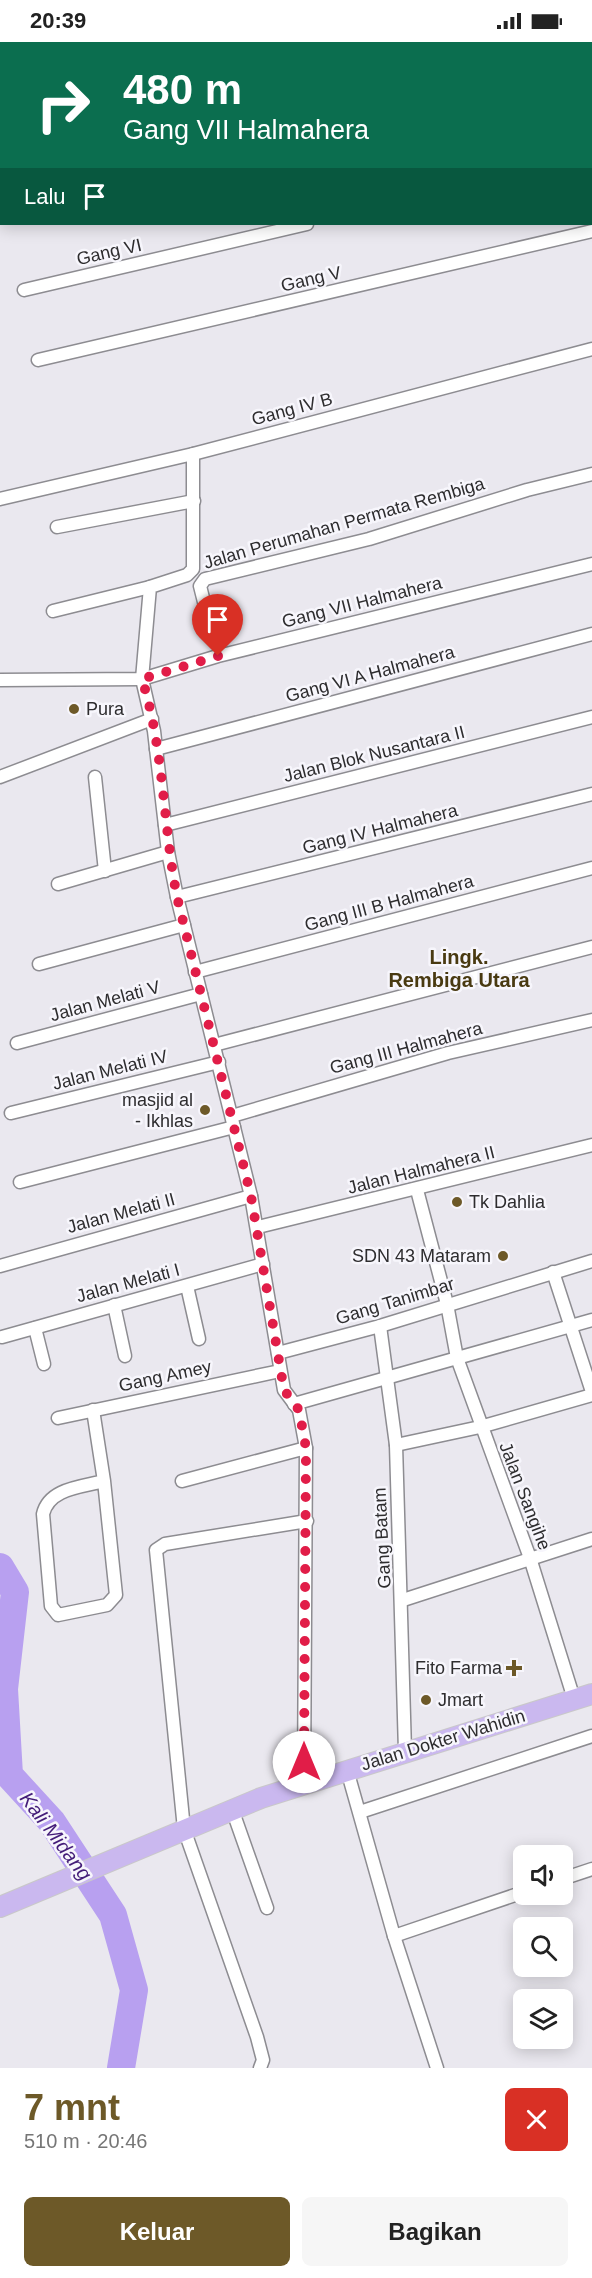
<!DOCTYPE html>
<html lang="id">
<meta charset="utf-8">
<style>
body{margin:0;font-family:Arial,sans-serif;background:#f6f6f6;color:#222;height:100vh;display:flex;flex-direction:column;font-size:22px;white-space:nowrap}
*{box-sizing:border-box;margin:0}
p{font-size:20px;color:#767676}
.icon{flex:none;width:33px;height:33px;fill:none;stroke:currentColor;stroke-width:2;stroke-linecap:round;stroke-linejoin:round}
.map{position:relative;height:2026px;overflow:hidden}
.panel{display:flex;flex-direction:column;background:#fff;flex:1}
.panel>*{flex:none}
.top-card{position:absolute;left:0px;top:0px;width:592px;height:183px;box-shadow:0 3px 15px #0003;background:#0b6e4f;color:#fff;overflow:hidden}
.controls{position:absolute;left:513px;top:1803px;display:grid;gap:12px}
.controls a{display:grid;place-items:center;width:60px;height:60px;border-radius:9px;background:#fff;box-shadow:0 3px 15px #0003;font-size:30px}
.pin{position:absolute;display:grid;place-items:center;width:51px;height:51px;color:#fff;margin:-62px -26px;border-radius:50% 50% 50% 0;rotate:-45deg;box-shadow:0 0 6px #0007}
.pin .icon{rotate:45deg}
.me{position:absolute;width:66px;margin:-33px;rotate:0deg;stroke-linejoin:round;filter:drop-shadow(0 0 4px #0008)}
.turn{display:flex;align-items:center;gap:21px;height:126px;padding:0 24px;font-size:27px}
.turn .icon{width:78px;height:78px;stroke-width:2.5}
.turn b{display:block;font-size:42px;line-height:51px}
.then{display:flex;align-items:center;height:57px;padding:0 24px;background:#0003;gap:12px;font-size:22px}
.round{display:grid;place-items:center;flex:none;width:63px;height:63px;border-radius:9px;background:#f6f6f6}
.overview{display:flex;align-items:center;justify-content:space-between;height:102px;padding:0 24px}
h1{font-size:36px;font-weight:700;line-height:45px;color:#6d5928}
.cta{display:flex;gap:12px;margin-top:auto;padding:12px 24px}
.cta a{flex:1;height:69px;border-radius:9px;background:#6d5928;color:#fff;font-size:24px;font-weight:700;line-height:69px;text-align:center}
.cta a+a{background:#f6f6f6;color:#222}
.status{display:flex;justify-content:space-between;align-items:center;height:42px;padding:0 30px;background:#fff;direction:ltr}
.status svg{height:16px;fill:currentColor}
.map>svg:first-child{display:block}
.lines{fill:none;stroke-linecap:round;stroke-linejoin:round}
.river{stroke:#b8a0f0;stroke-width:28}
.minor-casing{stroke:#8d8c91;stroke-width:15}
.primary-casing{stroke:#c9c8c9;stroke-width:22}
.minor{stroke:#fff;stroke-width:12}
.primary{stroke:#cab8ef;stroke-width:20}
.route{stroke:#e11d48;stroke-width:10;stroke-dasharray:0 18}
.poi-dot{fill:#6d5928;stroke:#f7f6fc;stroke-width:2}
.labels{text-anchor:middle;stroke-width:5;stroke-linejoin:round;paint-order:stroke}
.street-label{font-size:18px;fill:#2e2d2f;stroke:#f7f6fc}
.poi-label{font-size:18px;fill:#2e2d2f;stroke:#f7f6fc;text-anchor:start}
.neighbourhood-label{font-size:20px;font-weight:bold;fill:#493a11;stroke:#f7f6fc}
.water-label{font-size:20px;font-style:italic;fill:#441d79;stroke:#f7f6fc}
</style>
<div class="status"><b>20:39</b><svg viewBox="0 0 49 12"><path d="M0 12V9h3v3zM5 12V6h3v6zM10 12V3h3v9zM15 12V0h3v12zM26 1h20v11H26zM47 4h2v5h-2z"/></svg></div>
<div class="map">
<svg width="592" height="2026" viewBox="0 0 592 2026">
<rect width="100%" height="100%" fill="#eae8ef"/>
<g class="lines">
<g class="river">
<path d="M129 2 130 0"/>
<path d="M0 161 2 160"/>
<path d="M0 1525 15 1550 4 1647 9 1733 52 1780 113 1873 134 1948 121 2026"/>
</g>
<defs>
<g id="minor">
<path d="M467 2 473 0"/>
<path d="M591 23H592"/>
<path d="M591 115H592"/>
<path d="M0 121 2 122"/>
<path d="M24 248 307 182"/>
<path d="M38 318 592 189"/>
<path d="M193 412V527L187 533 150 545 142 637 154 689 168 810 177 855 251 1154 284 1348 299 1368 306 1406 304 1742"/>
<path d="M0 457 193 412 592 307"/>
<path d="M57 485 194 459"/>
<path d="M205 564 200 544 205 537 369 497 527 448 592 432"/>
<path d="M53 569 150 545"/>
<path d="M0 638 142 637 218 614 592 522"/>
<path d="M156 707 592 592"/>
<path d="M0 735 152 677"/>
<path d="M95 735 105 829"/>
<path d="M165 783 592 675"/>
<path d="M58 842 168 810"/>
<path d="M177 855 592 752"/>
<path d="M39 922 184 883"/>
<path d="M195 930 592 826"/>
<path d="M17 1001 201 952"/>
<path d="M214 1003 592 905"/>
<path d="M11 1071 219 1020"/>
<path d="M232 1074 448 1011 592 978"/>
<path d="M20 1140 234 1085"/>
<path d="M417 1148 447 1262 457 1316 530 1516 574 1657"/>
<path d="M258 1185 592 1103"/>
<path d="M0 1224 251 1154"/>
<path d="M553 1230 592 1350"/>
<path d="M187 1244 199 1297"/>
<path d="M114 1263 125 1314"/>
<path d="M380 1284 396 1403 405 1709"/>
<path d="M35 1286 44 1322"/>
<path d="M2 1295 263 1222"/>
<path d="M278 1311 380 1284 592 1219"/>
<path d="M294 1362 592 1278"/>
<path d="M93 1368 104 1439 116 1553 107 1563 58 1573 51 1564 43 1472C49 1446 82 1445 104 1439"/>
<path d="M58 1376 280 1329"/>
<path d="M396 1403 480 1385 592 1353"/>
<path d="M182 1439 306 1406"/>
<path d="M403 1558 592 1497"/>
<path d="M347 1728 394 1894 437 2026"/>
<path d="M232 1767 267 1866"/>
<path d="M360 1770 592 1694"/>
<path d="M562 1837 592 1827"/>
<path d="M394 1894 524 1850"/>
<path d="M260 2026 263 2018 257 1995 184 1787 156 1508 165 1502 307 1479"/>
</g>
<path id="primary" d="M0 1865 261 1756 592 1652"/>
</defs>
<use href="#minor" class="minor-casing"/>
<use href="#primary" class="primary-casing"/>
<use href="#minor" class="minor"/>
<use href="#primary" class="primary"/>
</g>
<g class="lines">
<path class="route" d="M218 614 142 637C164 707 163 783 177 855L251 1154 284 1348 299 1368 306 1406 304 1720"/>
</g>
<g class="poi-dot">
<circle cx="74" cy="667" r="6"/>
<circle cx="205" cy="1068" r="6"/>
<circle cx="457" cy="1160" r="6"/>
<circle cx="503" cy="1214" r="6"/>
<path d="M511 1617h6v6h6v6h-6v6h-6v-6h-6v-6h6z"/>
<circle cx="426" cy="1658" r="6"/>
</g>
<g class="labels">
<g class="street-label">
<text transform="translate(109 210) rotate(-13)" y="6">Gang VI</text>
<text transform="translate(311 237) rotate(-13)" y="6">Gang V</text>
<text transform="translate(292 367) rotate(-15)" y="6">Gang IV B</text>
<text transform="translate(344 481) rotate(-16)" y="6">Jalan Perumahan Permata Rembiga</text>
<text transform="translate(362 560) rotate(-14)" y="6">Gang VII Halmahera</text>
<text transform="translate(370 632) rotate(-15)" y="6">Gang VI A Halmahera</text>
<text transform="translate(374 712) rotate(-14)" y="6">Jalan Blok Nusantara II</text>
<text transform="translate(380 787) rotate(-14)" y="6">Gang IV Halmahera</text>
<text transform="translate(389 861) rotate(-15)" y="6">Gang III B Halmahera</text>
<text transform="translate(105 959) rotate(-15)" y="6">Jalan Melati V</text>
<text transform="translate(406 1006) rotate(-15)" y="6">Gang III Halmahera</text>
<text transform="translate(110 1028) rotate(-14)" y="6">Jalan Melati IV</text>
<text transform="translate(421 1128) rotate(-14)" y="6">Jalan Halmahera II</text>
<text transform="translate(121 1171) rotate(-15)" y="6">Jalan Melati II</text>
<text transform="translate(128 1241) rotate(-15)" y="6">Jalan Melati I</text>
<text transform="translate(395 1259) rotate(-17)" y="6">Gang Tanimbar</text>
<text transform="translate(165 1334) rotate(-12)" y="6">Gang Amey</text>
<text transform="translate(525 1454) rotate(69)" y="6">Jalan Sangihe</text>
<text transform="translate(382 1496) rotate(-93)" y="6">Gang Batam</text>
<text transform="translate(443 1698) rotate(-17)" y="6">Jalan Dokter Wahidin</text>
</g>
<g class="poi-label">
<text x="86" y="673">Pura</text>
<text x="193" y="1064" text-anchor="end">masjid al<tspan x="193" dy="21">- Ikhlas</tspan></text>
<text x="469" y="1166">Tk Dahlia</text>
<text x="491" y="1220" text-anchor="end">SDN 43 Mataram</text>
<text x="502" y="1632" text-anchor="end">Fito Farma</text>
<text x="438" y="1664">Jmart</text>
</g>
<g class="neighbourhood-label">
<text x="459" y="922">Lingk.<tspan x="459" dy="23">Rembiga Utara</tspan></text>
</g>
<g class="water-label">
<text transform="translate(56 1794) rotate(53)" y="7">Kali Midang</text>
</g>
</g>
</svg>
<div class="controls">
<a><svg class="icon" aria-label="sound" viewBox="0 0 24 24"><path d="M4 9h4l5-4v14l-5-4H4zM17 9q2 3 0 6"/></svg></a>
<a><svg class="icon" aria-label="search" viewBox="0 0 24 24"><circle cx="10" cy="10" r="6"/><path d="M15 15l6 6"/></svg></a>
<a><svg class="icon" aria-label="layers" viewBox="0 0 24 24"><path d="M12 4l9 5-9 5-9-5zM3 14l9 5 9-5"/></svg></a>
</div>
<div class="pin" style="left:218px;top:614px;background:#d93025"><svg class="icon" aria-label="arrive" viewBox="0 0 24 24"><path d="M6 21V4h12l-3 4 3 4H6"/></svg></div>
<svg class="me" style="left:304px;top:1720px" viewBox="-20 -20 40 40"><circle r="19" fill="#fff"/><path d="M0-13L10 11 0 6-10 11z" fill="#e11d48"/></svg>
<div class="top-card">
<div class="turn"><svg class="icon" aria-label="right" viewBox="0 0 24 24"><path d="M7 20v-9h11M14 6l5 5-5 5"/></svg><div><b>480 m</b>Gang VII Halmahera</div></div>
<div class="then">Lalu<svg class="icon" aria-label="arrive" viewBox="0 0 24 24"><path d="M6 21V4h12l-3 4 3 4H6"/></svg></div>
</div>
</div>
<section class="panel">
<div class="overview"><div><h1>7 mnt</h1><p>510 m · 20:46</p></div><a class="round" style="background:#d93025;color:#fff"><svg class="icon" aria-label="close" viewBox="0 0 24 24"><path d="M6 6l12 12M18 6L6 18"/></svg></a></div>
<div class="cta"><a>Keluar</a><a>Bagikan</a></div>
</section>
